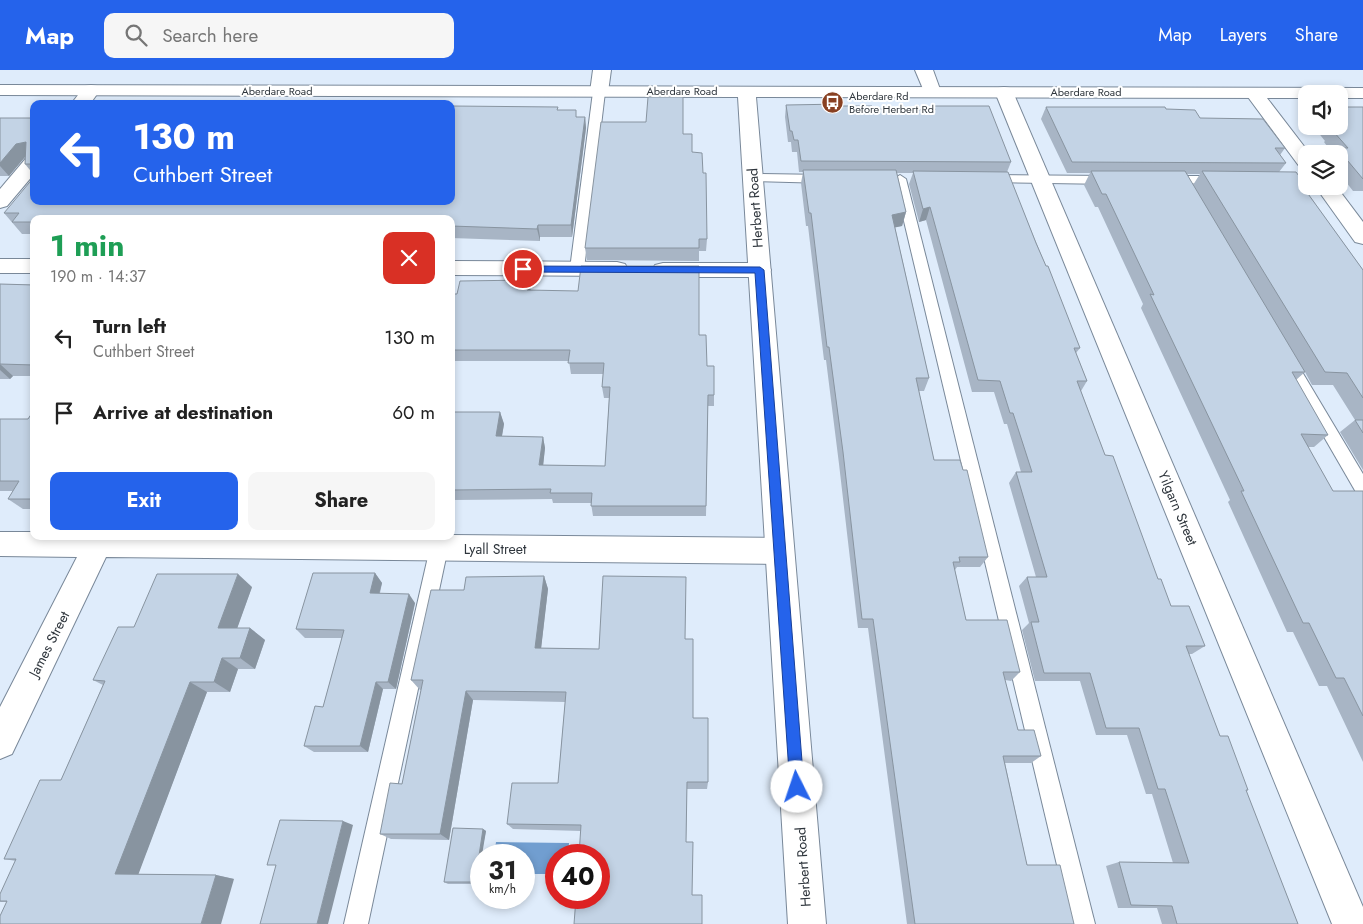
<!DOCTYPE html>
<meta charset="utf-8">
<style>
body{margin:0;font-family:Jost,sans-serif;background:#f6f6f6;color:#222;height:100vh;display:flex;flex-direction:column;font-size:19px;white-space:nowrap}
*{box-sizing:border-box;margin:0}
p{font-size:16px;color:#767676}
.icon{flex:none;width:28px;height:28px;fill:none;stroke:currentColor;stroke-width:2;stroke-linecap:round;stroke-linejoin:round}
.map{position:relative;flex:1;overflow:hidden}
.panel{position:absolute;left:30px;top:145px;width:425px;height:325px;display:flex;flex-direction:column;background:#fff;border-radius:10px;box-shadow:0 2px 8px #0003}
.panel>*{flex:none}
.banner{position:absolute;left:30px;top:30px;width:425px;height:105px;border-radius:10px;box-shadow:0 2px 8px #0003;background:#2563eb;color:#fff;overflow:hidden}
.tools{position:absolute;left:1298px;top:15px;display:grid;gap:10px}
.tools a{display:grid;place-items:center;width:50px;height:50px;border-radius:10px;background:#fff;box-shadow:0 2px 8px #0003;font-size:25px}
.speed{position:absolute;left:470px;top:774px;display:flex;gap:10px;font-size:25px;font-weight:700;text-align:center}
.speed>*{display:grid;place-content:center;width:65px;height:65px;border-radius:50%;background:#fff;box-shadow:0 2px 8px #0003;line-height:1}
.speed small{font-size:12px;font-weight:400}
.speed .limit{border:8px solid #d22;background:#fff;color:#111}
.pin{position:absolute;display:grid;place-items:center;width:42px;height:42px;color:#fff;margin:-21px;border:2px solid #fff;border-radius:50%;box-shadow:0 1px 5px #0007}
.me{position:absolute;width:55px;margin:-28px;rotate:356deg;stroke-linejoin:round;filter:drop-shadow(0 0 4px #0008)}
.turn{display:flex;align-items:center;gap:18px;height:105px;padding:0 20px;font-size:22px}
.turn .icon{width:65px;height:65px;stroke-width:2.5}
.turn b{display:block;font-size:35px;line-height:42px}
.round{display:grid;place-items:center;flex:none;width:52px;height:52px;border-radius:10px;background:#f6f6f6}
.headline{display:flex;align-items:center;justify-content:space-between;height:85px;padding:0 20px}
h1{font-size:30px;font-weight:700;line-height:38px;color:#1e9e55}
.primary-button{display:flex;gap:10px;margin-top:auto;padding:10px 20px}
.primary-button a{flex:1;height:58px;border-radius:10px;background:#2563eb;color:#fff;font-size:20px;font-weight:700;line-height:58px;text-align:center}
.primary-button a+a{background:#f6f6f6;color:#222}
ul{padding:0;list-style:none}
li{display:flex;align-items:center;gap:15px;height:75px;padding:0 20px}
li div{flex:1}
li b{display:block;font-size:19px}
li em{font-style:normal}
header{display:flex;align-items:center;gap:30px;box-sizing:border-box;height:70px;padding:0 25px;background:#2563eb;color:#fff}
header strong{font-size:24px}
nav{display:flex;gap:28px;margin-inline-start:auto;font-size:18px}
.search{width:350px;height:45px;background:#f6f6f6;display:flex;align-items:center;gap:12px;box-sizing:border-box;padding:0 18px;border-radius:10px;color:#767676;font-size:19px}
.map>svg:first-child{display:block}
.water{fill:#719ed0}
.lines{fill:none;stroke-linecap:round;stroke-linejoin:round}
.lane-casing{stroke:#798899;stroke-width:2}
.street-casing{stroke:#798899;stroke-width:2}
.secondary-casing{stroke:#798899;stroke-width:2}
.lane{fill:#fff;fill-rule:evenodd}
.street{fill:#fff;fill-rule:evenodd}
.secondary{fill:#fff;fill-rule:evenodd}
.wall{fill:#a8b5c5;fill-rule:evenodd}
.shaded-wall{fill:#8894a0}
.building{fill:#c3d3e5;stroke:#8894a0}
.route{fill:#2563eb;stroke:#184099}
.labels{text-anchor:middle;stroke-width:4;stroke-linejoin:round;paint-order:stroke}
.far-street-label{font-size:11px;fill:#2e353c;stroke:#fff}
.far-poi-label{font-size:11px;fill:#2e353c;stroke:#fff;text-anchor:start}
.street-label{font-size:14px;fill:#2e353c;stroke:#fff}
</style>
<header>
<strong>Map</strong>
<div class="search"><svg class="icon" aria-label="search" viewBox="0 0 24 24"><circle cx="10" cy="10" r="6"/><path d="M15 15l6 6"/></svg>Search here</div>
<nav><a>Map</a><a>Layers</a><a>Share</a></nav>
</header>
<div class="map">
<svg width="1363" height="854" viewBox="0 0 1363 854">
<rect width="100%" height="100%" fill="#dfecfb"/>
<path class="water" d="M496 772 569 773 568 785H556V804H524V785H494Z"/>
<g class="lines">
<defs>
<g id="lane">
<path d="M599 19 605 22 584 199 582 202H572L570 199 593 22Z"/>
<path d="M753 104 826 105 832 109 826 113 749 111 747 108Z"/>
<path d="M900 105 906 109 1095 854H1071L894 109Z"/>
<path d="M989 105 1111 106 1117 110 1111 114 985 112 983 109 985 106Z"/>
<path d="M1167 106H1221L1227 110 1221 114 1163 113 1161 110Z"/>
<path d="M1287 283 1292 285 1363 404V426L1357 424 1279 289 1282 285Z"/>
<path d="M439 470 445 472 448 478 368 854H344L430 478 433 472Z"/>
</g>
<g id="street">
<path d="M593 0H611L608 22 605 26 599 27 593 26 590 22Z"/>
<path d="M915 0H933L941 22 938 26 932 27 926 26Z"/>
<path d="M91 15 97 16 100 20 90 34H71L85 16Z"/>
<path d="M1004 17 1010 18 1013 22 1363 837V854H1332L995 22 998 18Z"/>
<path d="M1254 18 1260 19 1310 84H1306V98L1299 96 1245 23 1248 19Z"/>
<path d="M34 85V104L7 136 0 138V119L27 87Z"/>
<path d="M1315 116H1336L1363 152V174L1355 172Z"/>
<rect x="0" y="189" width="34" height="14"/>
<path d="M451 191 617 192 625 194 628 199 625 204 617 206 451 205Z"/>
<path d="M663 193H760L768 195 771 200 768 205 760 207H663L655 205 652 200 655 195Z"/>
<path d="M0 462H34V466L451 465 780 468 790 472 794 481 790 490 780 494 106 487 12 684 0 689V637L77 487 0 486Z"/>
</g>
<path id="secondary" d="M0 15 1363 18V28H1339V24H1306V28L756 27 826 854H788L738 27 0 25Z"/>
</defs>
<use href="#lane" class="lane-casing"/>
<use href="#street" class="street-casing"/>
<use href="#secondary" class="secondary-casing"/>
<use href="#lane" class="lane"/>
<use href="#street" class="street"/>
<use href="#secondary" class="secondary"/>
</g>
<g class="wall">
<path d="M786 35 843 36 872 39 933 40 934 36 1011 92 1007 102 1080 278 1076 283 1087 311 1081 321 1105 385 1158 509 1171 536 1205 576 1192 584H1189L1220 666 1248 720 1246 721 1298 854H1162L1157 838H1118L1106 796 1119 792 1173 793 1152 724H1146L1127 665H1096L1080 611H1035L1022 560 1029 553 1019 516 1027 507H1036L1009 413 1016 402H1021L1007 354H1004L994 322H972L926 150 919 152 909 114 913 103H897L906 142 902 156 895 157 929 308 924 321H919L934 390 988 487 980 497H957L955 500 966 550 1020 602 1011 611 1005 610 1018 660 1041 686 1031 693H1005L1027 795 1074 854H907L868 558H858L839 394 826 290H824L808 156H806L801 113 803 102H799L797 82H792L791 72H788L785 47Z"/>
<path d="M1046 37 1166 39 1200 48 1285 78 1280 85 1286 93 1279 102 1310 121 1308 124 1363 200V400L1340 362 1355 350 1333 315H1312L1305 302 1296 310 1328 365 1314 377H1308L1333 421H1363V692L1327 616H1319L1293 562H1287L1228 432 1230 430 1141 238 1143 234 1098 137H1095L1084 115 1090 103H1067L1041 49ZM1187 104H1200L1193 115Z"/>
<path d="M1363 37V121H1353L1339 103V84H1333L1324 72 1325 71 1313 56H1339Z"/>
<path d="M558 40 577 47H585L586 58 572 167H540V171L451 168V149H34V164H22L4 143 451 131Z"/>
<path d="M0 48H34V105L25 94V86L9 106H0Z"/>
<path d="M683 64 703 103 707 169 706 181H699V191L587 190 585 178Z"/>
<path d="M0 214 34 215V306H13L10 309H0Z"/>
<path d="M531 220 699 265 714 325V336H708L706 446H593L591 433H553L552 429 451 430V342H500L504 354 502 366 543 367 545 378 543 395 605 396 609 328H604L602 317 603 304H571L569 291H451V226Z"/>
<path d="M34 340V439H23L8 429 13 421H0V349H28Z"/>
<path d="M375 503 382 513 380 523 415 533 396 619H383L368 682H314L304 676 323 637 342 568H305L296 559Z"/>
<path d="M544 506 548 519 541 578 599 579 685 569 693 648 708 712 707 719H687L686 772 692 825 702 854 581 761 513 759 507 754 558 713 565 632 473 630 449 770 391 769 380 764 402 714 421 620H420L411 610 464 520Z"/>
<path d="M252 517 237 558H250L265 570 255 599H238L230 622H207L138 804 216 805 234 809 6 832H0L16 791 4 789 61 710 103 615 93 610 134 557Z"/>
<path d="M483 759 486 761 481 785V792L478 814H448L444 812Z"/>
</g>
<g class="shaded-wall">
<path d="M585 47 586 58 572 167 571 155Z"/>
<path d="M26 72V86L9 106 0 96V93L16 74Z"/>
<path d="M930 137 926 150 919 152 923 139Z"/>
<path d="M906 142 902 156 888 159 892 145Z"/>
<path d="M538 155 540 167V171L537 159Z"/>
<path d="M529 210 531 222 527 220Z"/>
<path d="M0 294 13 306 10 309 0 300Z"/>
<path d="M500 342 504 354 500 377 496 366Z"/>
<path d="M543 367 545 378 542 406 539 395Z"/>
<path d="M375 503 382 513 377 532 370 523Z"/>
<path d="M238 504 252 517 233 570 218 558Z"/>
<path d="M544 506 548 519 540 588 535 578Z"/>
<path d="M409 524 415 533 396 619 388 612Z"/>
<path d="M250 558 265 570 255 599 240 588Z"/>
<path d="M222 588 238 599 230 622 214 612Z"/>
<path d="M190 612 207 622 137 808 115 804Z"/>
<path d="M376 612 383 619 368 682 360 676Z"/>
<path d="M466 621 473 630 449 770 440 764Z"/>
<path d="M343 751 353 755 328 854H317Z"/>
<path d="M483 759 486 761 482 785H481V792L478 814 475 812Z"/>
<path d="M216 805 234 809 221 854H201Z"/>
</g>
<g class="building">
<path d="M648 27H683V64H692V82L702 83 703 103H706L707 169H699V178H585L601 52H646Z"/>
<path d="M842 34 843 36H872V39L935 40 934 36H989L1011 92 801 91 798 70H794L792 61H790L786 35Z"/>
<path d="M452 36 558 37 557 40H576V47H585L571 155H538L537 159 451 156V149H34V152H12L19 143H4L34 107V131H451V39Z"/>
<path d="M1046 37H1165L1166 39 1195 40 1200 48 1263 49 1285 78H1275L1286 93 1072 92Z"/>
<path d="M1339 37H1363V109L1337 78H1348L1333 61 1334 60 1331 56H1339Z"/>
<path d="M0 48H34V94H25L26 72 16 74 0 93Z"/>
<path d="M803 100H896L906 142 892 145 929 308H916L934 390H960L963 400H967L988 487H959L960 492H953L966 550H1007L1020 602H1003L1018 660H1034L1041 686H1003L1027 795H1060L1074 854H915L873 549H862L843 382 829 277H827L811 143H809Z"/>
<path d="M913 101 1008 102 1036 173 1046 196H1048L1080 278H1074L1087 311H1077L1105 385 1113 386 1158 509H1161L1171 536H1189L1205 576H1186L1220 666H1228L1248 720H1246L1298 854H1177L1172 836 1131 835 1119 792 1189 793 1165 719H1158L1139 658H1106L1090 603H1044L1031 552H1039L1027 507H1047L1016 402H1032L1013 343H1010L1000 311 978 310 930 137 923 139Z"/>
<path d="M1091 101H1185L1305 302H1292L1328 365 1301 364 1333 421H1363V646L1344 608H1336L1309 553H1303L1241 421H1244L1150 224 1154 225 1106 124H1102Z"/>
<path d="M1202 101 1296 102 1310 121H1306L1363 200V328L1347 303 1325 302Z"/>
<path d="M581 196H699V265H706L707 296H714V325H708L706 436H591L592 423H550L551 419 451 420V342H500L496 366 543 367 539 395 605 396 610 317H602L604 293H568L570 280H451V226H452L453 224H457L460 211 529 210 527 220 578 221Z"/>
<path d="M0 214 34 215V295L0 294Z"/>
<path d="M34 340V429H8L19 411H0V349H28Z"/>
<path d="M1355 350H1363V363Z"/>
<path d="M313 503H375L370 523 409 524 388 612H376L360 676H304L315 636 323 637 344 560 296 559Z"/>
<path d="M157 504H238L218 558H250L240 588H222L214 612H190L115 804 216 805 201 854H0V846L7 831H0V824L16 789H4L40 710H61L105 611 93 610 118 557H134Z"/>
<path d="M544 506 535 578 599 579 603 506 686 507 685 569H693V648H708V712H687L686 772H693L692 825H702V854H574L576 828H599V785H579L581 755 507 754 512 713H558L566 622 466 621 440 764H380L390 713 402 714 423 610H411L431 520H464L466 507Z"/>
<path d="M280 750 343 751 317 854H260L276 795H267Z"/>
<path d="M453 758 483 759 475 812H444Z"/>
</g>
<path class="route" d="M520 196 760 197 764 200 804 717 802 722 797 724 792 722 790 717 755 203 523 202 520 201Z"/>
<defs>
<symbol id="bus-disc" viewBox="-11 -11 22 22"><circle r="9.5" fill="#884022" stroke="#fff"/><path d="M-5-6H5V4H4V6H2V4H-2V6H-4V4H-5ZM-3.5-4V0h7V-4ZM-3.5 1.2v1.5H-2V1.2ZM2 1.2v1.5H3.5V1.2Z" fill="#fff"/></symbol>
</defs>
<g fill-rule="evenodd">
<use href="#bus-disc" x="820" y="20" width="25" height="25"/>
</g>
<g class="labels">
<g class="far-street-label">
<text x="277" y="25">Aberdare Road</text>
<text x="682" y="25">Aberdare Road</text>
<text x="1086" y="26">Aberdare Road</text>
</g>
<g class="far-poi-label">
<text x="849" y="30">Aberdare Rd<tspan x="849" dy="13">Before Herbert Rd</tspan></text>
</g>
<g class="street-label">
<text transform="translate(755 138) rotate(-94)" y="5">Herbert Road</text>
<text transform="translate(1178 438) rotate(67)" y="5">Yilgarn Street</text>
<text x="495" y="484">Lyall Street</text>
<text transform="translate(49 574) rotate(-63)" y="5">James Street</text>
<text transform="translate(803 797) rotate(-94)" y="5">Herbert Road</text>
</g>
</g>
</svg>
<div class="tools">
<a><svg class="icon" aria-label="sound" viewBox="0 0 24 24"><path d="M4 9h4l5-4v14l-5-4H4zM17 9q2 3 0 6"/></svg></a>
<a><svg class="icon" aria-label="layers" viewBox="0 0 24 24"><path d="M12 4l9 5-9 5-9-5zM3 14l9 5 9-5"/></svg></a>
</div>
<div class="speed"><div>31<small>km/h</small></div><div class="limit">40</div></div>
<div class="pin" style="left:523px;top:199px;background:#d93025"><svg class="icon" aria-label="arrive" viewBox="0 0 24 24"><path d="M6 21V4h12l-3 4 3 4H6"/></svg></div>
<svg class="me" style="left:797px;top:717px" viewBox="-20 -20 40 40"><circle r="19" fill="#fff"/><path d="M0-13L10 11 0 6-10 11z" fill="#2563eb"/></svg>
<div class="banner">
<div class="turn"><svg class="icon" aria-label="left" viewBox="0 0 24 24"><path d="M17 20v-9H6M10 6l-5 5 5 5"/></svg><div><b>130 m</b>Cuthbert Street</div></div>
</div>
<section class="panel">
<div class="headline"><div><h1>1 min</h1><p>190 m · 14:37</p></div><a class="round" style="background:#d93025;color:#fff"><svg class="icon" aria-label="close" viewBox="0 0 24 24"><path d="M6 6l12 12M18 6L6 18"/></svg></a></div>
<ul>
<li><svg class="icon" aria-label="left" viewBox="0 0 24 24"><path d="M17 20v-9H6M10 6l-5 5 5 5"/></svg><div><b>Turn left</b><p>Cuthbert Street</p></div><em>130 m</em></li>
<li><svg class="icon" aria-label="arrive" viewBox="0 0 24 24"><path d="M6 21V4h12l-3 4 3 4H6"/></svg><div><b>Arrive at destination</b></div><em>60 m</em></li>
</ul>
<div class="primary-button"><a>Exit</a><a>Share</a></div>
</section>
</div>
